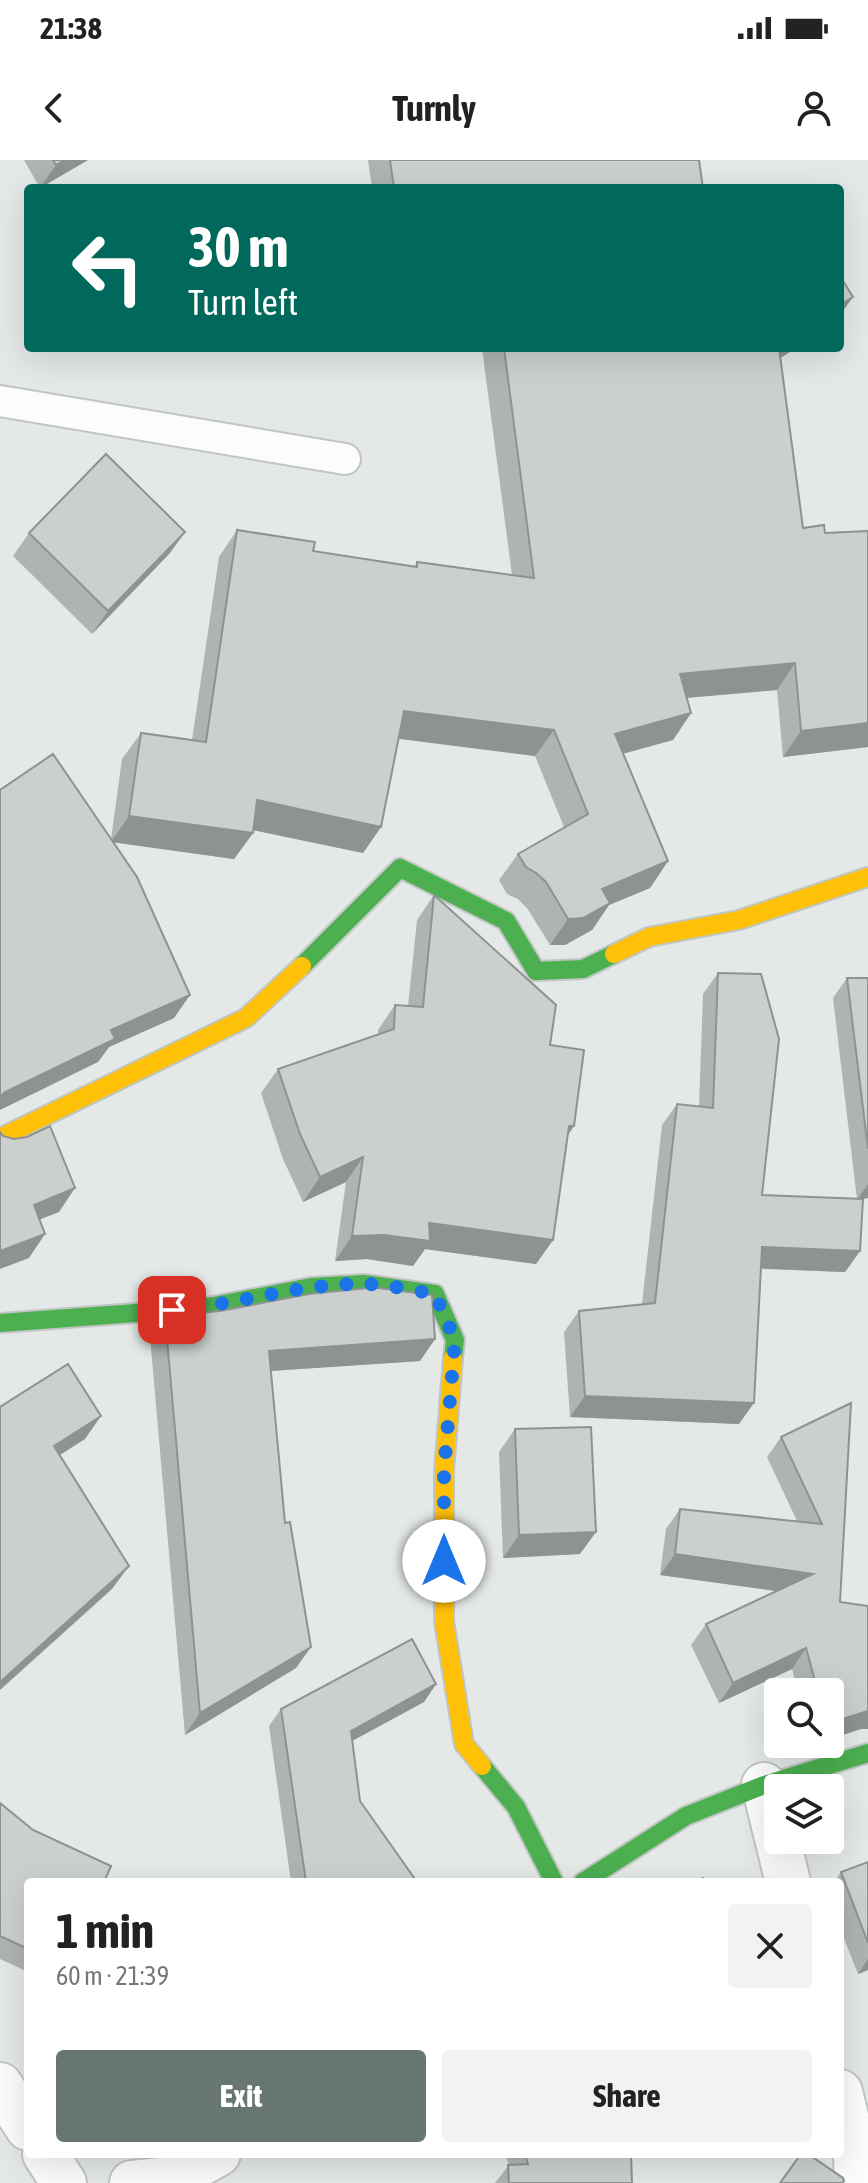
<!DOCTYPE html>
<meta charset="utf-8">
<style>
body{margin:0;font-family:"Asap Condensed",sans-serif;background:#f2f2f2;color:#222;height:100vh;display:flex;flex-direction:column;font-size:30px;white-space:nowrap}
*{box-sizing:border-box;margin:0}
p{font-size:26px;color:#767676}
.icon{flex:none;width:44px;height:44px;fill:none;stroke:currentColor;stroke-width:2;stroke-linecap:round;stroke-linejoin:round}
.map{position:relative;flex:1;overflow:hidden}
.panel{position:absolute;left:24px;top:1718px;width:820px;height:280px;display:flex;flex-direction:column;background:#fff;border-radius:8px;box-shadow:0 8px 32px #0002}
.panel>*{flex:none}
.banner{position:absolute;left:24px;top:24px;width:820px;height:168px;border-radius:8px;box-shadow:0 8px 32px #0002;background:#00695c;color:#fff;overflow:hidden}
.controls{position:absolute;left:764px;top:1518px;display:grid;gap:16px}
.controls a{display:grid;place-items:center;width:80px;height:80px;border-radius:8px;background:#fff;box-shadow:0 8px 32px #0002;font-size:40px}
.pin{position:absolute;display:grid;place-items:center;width:68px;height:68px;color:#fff;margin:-34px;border-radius:16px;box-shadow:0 4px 12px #0006}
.me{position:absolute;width:88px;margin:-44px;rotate:0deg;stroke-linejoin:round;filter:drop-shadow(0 0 6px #0008)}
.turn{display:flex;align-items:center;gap:28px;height:168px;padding:0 32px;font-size:36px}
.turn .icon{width:104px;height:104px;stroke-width:2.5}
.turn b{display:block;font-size:56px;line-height:68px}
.round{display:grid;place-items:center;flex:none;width:84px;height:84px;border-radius:8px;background:#f2f2f2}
.summary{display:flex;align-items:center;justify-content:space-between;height:136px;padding:0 32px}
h1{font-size:48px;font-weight:700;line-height:60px}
.action{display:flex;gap:16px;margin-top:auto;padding:16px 32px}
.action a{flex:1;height:92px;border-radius:8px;background:#677671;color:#fff;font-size:32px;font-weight:700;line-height:92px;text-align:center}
.action a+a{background:#f2f2f2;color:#222}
.status{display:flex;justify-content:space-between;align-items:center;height:56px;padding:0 40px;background:#fff;direction:ltr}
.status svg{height:22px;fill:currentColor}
header{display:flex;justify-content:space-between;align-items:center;height:104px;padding:0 32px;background:#fff;font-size:36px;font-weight:700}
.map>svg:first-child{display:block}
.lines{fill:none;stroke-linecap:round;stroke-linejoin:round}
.lane-casing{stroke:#c1c5c3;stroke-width:34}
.street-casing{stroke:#c1c5c3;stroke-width:48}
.fast-casing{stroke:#c0c6c3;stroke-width:22}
.slow-casing{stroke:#c0c6c3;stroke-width:22}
.lane{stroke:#fbfcfb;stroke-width:30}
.street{stroke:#fbfcfb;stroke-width:44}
.fast{stroke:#4caf50;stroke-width:18}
.slow{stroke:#ffc107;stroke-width:18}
.wall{fill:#afb3b1}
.shaded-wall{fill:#8e9290}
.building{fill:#cbd0ce;stroke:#8e9290;stroke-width:2}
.route{stroke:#1a73e8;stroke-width:14;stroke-dasharray:0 25.2}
</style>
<div class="status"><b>21:38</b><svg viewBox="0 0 49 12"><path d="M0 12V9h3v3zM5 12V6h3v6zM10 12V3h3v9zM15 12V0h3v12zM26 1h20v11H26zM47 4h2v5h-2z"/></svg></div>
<header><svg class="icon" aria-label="back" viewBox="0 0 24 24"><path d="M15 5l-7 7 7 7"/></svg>Turnly<svg class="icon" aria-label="person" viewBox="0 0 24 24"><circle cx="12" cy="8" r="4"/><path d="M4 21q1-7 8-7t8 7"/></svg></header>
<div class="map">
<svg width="868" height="2023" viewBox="0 0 868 2023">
<rect width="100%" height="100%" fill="#e4e8e6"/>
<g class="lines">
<defs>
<path id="lane" d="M0 241 345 299"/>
<g id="street">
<path d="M764 1625 788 1722"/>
<path d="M0 1925 28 1968"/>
<path d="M840 1932 856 1997 857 2023"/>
<path d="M45 1994 64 2023"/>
<path d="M132 2023 172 2019 218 1994"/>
</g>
<g id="fast">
<path d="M302 806 400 708 506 761 536 811 583 809 614 794"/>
<path d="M0 1163 203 1148 311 1127 364 1124 435 1134 455 1180 453 1198"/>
<path d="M482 1606 516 1647 554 1722"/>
<path d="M583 1722 686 1656 764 1625 868 1593"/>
</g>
<g id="slow">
<path d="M614 794 649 777 739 760 868 717"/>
<path d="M0 978 246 858 302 806"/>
<path d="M453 1198 444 1311V1461L464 1584 482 1606"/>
</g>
</defs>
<use href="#lane" class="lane-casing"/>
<use href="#street" class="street-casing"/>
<use href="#fast" class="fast-casing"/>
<use href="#slow" class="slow-casing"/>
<use href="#lane" class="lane"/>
<use href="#street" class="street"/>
<use href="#fast" class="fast"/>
<use href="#slow" class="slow"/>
</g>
<g class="wall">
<path d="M24 0H88L40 28Z"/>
<path d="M368 0H699L703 28H372Z"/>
<path d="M482 188H796L780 198 803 368 825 373 868 371V587L783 597 777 530 687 538 691 553 673 580 623 593 668 701 650 728 609 745 592 770 565 785H550L527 748 518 739 507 734 499 720 518 694 564 667 535 596 399 579 381 667 363 693 253 670V673L234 699 113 682 174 858 109 887 98 902 111 679 122 599 141 573 192 580 219 397 237 370 313 391 414 407 417 402 512 415Z"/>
<path d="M185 372 169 394 92 474 13 396 29 373Z"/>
<path d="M434 735 550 885 574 966 567 976 553 1080 536 1104 425 1089 413 1106 367 1099 335 1101 346 1022 303 1042 283 999 261 933 278 909 378 874V870L395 845 408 846 417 760Z"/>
<path d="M718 813 762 1035 857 1039 833 838 847 818H868V1038L861 1039 860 1091 845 1112 761 1109 739 1264 570 1257 564 1172 579 1151 642 1144 662 965 677 944 699 947 703 834Z"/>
<path d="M165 1156 435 1179 420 1201 271 1211 296 1508 185 1575 150 1177Z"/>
<path d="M851 1243 840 1442 861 1569 830 1579V1532H798L792 1509 719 1543 691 1485 706 1464 776 1431 660 1415 666 1369 680 1349 797 1361 767 1297 781 1277Z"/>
<path d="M515 1269 580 1394 503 1398 499 1292Z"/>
<path d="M436 1524 424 1542 352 1581 360 1641 417 1722H291L269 1566 281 1549Z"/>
<path d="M0 1643 28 1722V1812L0 1799Z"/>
<path d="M868 1702V1810L858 1814 840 1768V1722H834L841 1712Z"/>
<path d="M505 1994H631L632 2023H495L509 2005Z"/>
</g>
<g class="shaded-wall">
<path d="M65 0H88L40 28 56 5Z"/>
<path d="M853 137 840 155V145Z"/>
<path d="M776 188H796L760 211Z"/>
<path d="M185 372 169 394 92 474 108 451Z"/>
<path d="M795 503 777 530 661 540 680 514Z"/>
<path d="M404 551 554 570 535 596 386 577Z"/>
<path d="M691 553 673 580 597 601 615 574Z"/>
<path d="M868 563V587L783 597 801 571Z"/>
<path d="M257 640 381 667 363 693 239 667Z"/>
<path d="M129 656 253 673 234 699 111 682Z"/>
<path d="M668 701 650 728 609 745 592 770 565 785H550L568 759 602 729Z"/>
<path d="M190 835 174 858 109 887 98 902 0 950V937L5 932 111 870Z"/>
<path d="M569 966H574L557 991Z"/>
<path d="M363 997 346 1022 303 1042 320 1017Z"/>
<path d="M868 1024V1038L857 1040Z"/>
<path d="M75 1028 59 1052 18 1068 34 1045Z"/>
<path d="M429 1063 553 1080 536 1104 425 1089 413 1106 367 1099 335 1101 352 1076Z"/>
<path d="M45 1074 29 1098 0 1109V1091Z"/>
<path d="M762 1087 860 1091 845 1112 747 1108Z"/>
<path d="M435 1179 420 1201 254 1212 269 1191Z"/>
<path d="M585 1236 754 1243 739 1264 570 1257Z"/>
<path d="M101 1256 85 1279 38 1309 54 1286Z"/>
<path d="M596 1372 580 1394 503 1398 519 1375Z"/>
<path d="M675 1394 813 1414 798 1434 660 1415Z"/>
<path d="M129 1406 112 1429 0 1530V1522Z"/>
<path d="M311 1487 296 1508 185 1575 200 1553Z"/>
<path d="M806 1488 792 1509 719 1543 733 1523Z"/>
<path d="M436 1524 424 1542 339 1588 351 1571Z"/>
<path d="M868 1551V1569H861L830 1579V1563Z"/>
<path d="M868 1799V1810L858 1814Z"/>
</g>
<g class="building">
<path d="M53 0H65L56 5Z"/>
<path d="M390 0H699L703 28H394Z"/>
<path d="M840 116 853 137 840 145Z"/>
<path d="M504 188H779L803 368 824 365 825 373 868 371V563L801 571 795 503 680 514 691 553 615 574 668 701 602 729 610 743 583 758 568 759 546 722 536 713 526 707 518 694 588 654 554 570 404 551 381 667 257 640 253 673 129 656 141 573 206 582 237 370 315 382 313 391 417 407V402L534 418Z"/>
<path d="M106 294 185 372 108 451 29 373Z"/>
<path d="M53 594 137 717 190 835 111 870 115 879 5 932 0 937V630Z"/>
<path d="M434 735 556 845 550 885 584 890 574 966H569L553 1080 429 1063 430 1081 384 1075 352 1076 363 997 320 1017 300 974 278 909 394 869 395 845 423 847Z"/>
<path d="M718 813 761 814 779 879 762 1035 863 1039 860 1091 762 1087 754 1243 585 1236 579 1151 655 1143 677 944 713 948Z"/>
<path d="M847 818H868V989Z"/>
<path d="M50 966 75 1028 34 1045 45 1074 0 1091V972L3 976 14 979 27 977Z"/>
<path d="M368 1128H378L432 1135 435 1179 269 1191 285 1363 290 1362 311 1487 200 1553 165 1156 220 1151 309 1134Z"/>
<path d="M68 1204 101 1256 54 1286 129 1406 0 1522V1247Z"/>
<path d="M851 1243 840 1442 868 1446V1551L830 1563V1532H818L806 1488 733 1523 706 1464 813 1414 675 1394 680 1349 822 1364 781 1277Z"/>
<path d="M591 1267 596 1372 519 1375 515 1269Z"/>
<path d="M412 1479 436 1524 351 1571 360 1641 417 1722H306L281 1549Z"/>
<path d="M0 1643 33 1670 111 1706 104 1722H28V1789L0 1776Z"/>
<path d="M868 1702V1783L841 1712Z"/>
<path d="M703 1718 705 1722H693Z"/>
<path d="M525 1994H631L632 2023H509L508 2005 528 2004Z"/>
<path d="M801 1994H808L843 2018 844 2021 842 2023H780Z"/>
</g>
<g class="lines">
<path class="route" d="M172 1150C236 1145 297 1124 361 1124 385 1124 411 1130 435 1134L455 1180 444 1311V1401"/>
</g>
</svg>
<div class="controls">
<a><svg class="icon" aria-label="search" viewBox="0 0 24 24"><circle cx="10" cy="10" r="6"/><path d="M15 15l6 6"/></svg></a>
<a><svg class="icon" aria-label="layers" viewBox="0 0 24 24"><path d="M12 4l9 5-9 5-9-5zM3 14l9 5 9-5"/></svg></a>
</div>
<div class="pin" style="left:172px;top:1150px;background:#d93025"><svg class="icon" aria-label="arrive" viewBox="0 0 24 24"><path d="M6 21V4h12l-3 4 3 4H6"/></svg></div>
<svg class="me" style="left:444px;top:1401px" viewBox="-20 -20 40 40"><circle r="19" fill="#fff"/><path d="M0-13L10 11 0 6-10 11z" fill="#1a73e8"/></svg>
<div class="banner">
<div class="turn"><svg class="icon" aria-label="left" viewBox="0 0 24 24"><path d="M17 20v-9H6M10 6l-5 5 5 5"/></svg><div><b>30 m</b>Turn left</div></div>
</div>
<section class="panel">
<div class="summary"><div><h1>1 min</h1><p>60 m · 21:39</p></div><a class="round"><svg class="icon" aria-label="close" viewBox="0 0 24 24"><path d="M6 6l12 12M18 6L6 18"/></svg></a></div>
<div class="action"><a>Exit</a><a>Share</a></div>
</section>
</div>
